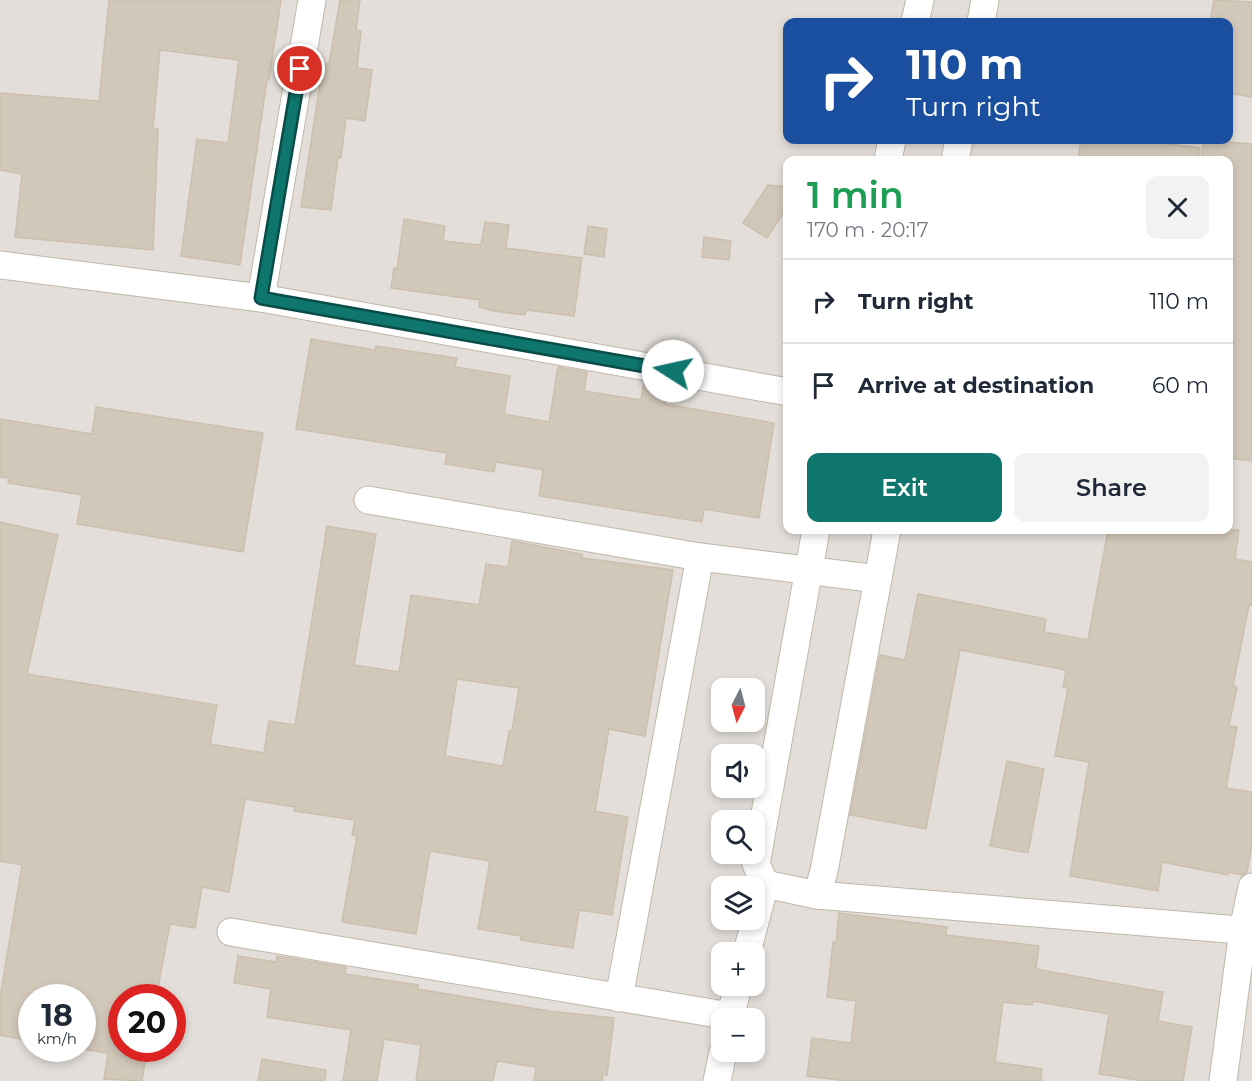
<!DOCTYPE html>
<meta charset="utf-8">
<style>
body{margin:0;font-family:Montserrat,sans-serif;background:#f2f2f3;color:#1f2937;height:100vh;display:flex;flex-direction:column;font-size:22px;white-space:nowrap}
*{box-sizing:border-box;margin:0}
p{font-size:20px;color:#747a83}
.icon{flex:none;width:33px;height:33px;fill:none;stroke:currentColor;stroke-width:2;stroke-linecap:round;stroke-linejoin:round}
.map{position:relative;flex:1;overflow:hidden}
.panel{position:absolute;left:783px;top:156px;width:450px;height:378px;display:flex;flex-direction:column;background:#fff;border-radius:12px;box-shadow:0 3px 9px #0003}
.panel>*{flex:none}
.banner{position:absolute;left:783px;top:18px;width:450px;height:126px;border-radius:12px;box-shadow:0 3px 9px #0003;background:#1a4fa0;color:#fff;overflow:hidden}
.needle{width:39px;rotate:186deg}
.tools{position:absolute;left:711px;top:678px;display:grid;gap:12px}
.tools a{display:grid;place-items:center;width:54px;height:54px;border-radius:12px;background:#fff;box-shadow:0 3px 9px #0003;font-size:30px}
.speed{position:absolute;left:18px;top:984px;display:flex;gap:12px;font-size:30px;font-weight:700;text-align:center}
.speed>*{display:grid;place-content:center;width:78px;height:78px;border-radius:50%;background:#fff;box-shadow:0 3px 9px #0003;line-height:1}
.speed small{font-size:15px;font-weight:400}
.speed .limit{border:9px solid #d22;background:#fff;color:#111}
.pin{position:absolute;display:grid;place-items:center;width:51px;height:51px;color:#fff;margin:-26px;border:3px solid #fff;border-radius:50%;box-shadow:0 2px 6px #0007}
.me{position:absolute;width:66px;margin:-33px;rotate:280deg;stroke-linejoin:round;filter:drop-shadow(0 0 4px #0008)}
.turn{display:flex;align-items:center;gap:21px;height:126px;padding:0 24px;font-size:27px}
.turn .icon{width:78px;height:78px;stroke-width:2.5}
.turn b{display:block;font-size:42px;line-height:51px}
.round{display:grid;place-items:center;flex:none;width:63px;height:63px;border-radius:12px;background:#f2f2f3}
.head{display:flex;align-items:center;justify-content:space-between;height:102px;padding:0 24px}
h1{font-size:36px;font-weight:600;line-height:45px;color:#1e9e55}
.button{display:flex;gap:12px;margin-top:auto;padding:12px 24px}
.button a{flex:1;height:69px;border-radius:12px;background:#0f766e;color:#fff;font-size:24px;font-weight:600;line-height:69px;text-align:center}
.button a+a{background:#f2f2f3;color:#1f2937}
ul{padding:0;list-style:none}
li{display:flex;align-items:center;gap:18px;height:84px;padding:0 24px;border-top:2px solid #e0e1e3}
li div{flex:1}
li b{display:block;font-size:22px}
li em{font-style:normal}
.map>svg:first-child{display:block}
.industrial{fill:#e3ded9;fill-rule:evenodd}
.building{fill:#d2c8ba;stroke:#ccbfae;stroke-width:1.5;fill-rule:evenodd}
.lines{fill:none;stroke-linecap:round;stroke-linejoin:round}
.minor-casing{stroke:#bfb7aa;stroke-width:29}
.minor{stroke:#fff;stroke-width:27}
.route-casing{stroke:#0a4d48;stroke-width:15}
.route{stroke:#0f766e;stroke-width:10}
</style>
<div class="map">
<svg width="1252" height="1081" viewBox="0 0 1252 1081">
<rect width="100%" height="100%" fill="#f1ede4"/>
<path class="industrial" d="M0 0H1252V1081H0ZM788 22H1228V140H788ZM788 160H1228V530H788ZM722 688H754V722H722ZM722 754H754V788H722ZM722 820H754V854H722ZM722 886H754V920H722ZM722 952H754V986H722ZM32 998H82V1048H32ZM122 998H172V1048H122ZM722 1018H754V1052H722Z"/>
<g class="building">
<path d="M109 0H281L269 80H267L240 265 181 256 197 139 228 143 239 60 160 50 153 128 158 129 153 250 15 237 22 174 0 170V93L99 101Z"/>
<path d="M340 0H360L356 30 361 31 357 68 372 70 365 121 346 118 341 158H338L331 210 301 207 323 64H329Z"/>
<path d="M1214 0 1252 2V97L1228 93V22H1210Z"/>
<path d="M1081 140H1138L1200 148 1199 160H1078Z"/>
<path d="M1204 140 1252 144V461L1228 458V160H1201Z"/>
<path d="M768 185 788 187V206L767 238 743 223Z"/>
<path d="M404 219 445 226 443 241 481 245 485 222 509 225 506 248 582 258 574 316 526 310 525 315 493 311 479 307 480 300 391 288 394 268 397 269Z"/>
<path d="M588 226 607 229 604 257 584 254Z"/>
<path d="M704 237 731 241 729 260 702 257Z"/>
<path d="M311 339 375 350 376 346 457 358 455 367 510 376 504 414 549 422 558 367 587 372 584 391 641 400 644 382 668 387 665 404 774 423 759 518 704 509 702 522 539 496 543 470 540 469 496 462 494 472 445 464 447 453 296 429Z"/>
<path d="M96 407 263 433 243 552 77 524 82 495 8 483 9 478 0 477V419L92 434Z"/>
<path d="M0 522 58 535 27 674 217 705 210 744 264 753 269 721 295 725 327 526 376 534 354 665 399 672 411 595 479 605 486 564 508 567 512 541 582 554V558L673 570 645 736 609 729 595 811 628 817 612 915 579 910 573 948 521 940V936L478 929 490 861 430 851 416 934 342 922 357 836 352 835 355 820 294 811 295 807 245 799 229 892 202 887 195 928 170 924 156 998H122V1048H147L142 1081 104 1079 108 1053 82 1049V998H32V1041L0 1035V998L22 865 0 861ZM457 679 519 688 512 731H509L503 766 445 756Z"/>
<path d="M1108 530H1239L1235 559 1252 562V605H1249L1233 686 1237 687 1229 726 1237 727 1226 788 1252 792V845L1247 872 1242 875 1229 872 1228 875 1162 862 1158 891 1070 876 1089 762 1055 756 1068 688 1063 687 1066 670 960 650 926 829 850 815 880 655 905 660 918 594 1046 619 1044 632 1088 640Z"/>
<path d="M1007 761 1044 769 1028 853 990 846Z"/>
<path d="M839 913 947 927 946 935 1039 946 1036 969 1163 992 1158 1021 1192 1027 1183 1081H1144L1099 1074 1109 1014 1033 1001 1032 1005 1003 1002 995 1062 1042 1069 1041 1081H846L807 1076 812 1038 851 1043 856 1001 827 997 833 942H836Z"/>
<path d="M238 956 276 962 277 956 346 967 345 974 418 985V989L549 1011 614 1018 607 1075 603 1074 602 1081H534L536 1067 497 1061 493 1081H416L421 1045 384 1039 377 1081H343L351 1030 267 1017 271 989 234 983Z"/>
<path d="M262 1059 326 1070 325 1081H258Z"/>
</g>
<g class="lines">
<defs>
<g id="minor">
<path d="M915 22 920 0"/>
<path d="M981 22 985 0"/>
<path d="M888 160 892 140"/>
<path d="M955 160 959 140"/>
<path d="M0 265 261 298 788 392"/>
<path d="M261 298 312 0"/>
<path d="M368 500 700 557 878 579"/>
<path d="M765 884 817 895 1252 931"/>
<path d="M817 895 824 871 887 530"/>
<path d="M231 932 730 1016"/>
<path d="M747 952 765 884 756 864 816 530"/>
<path d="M619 998 700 557"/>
<path d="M730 1018 738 986"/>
<path d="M717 1081 723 1052"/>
<path d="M1223 1081 1243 930 1252 887"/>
</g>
</defs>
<use href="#minor" class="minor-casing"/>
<use href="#minor" class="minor"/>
</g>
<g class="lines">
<defs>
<path id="route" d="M300 69 261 298 673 371"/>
</defs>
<use href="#route" class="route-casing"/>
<use href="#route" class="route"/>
</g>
</svg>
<div class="tools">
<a><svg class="needle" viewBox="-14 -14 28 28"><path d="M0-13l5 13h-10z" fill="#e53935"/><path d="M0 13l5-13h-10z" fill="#747a83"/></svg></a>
<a><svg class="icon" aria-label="sound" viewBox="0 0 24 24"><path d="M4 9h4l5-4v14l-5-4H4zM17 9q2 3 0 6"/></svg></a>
<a><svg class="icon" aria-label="search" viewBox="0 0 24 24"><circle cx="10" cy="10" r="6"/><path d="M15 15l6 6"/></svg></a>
<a><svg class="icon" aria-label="layers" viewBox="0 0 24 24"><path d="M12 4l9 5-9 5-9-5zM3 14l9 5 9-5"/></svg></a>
<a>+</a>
<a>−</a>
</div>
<div class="speed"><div>18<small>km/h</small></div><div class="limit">20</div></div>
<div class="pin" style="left:300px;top:69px;background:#d93025"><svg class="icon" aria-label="arrive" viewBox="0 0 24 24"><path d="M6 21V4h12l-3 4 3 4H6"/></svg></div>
<svg class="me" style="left:673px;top:371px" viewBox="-20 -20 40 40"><circle r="19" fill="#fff"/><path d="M0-13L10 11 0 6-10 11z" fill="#0f766e"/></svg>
<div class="banner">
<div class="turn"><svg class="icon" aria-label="right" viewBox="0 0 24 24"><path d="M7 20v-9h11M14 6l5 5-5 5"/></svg><div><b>110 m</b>Turn right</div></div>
</div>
<section class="panel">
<div class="head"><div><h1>1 min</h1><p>170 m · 20:17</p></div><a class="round"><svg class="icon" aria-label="close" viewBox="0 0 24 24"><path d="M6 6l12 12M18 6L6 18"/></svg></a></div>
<ul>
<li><svg class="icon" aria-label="right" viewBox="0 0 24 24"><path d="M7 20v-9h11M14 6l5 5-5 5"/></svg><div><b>Turn right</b></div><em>110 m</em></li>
<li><svg class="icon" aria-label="arrive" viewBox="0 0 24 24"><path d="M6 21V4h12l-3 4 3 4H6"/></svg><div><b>Arrive at destination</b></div><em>60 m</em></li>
</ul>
<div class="button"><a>Exit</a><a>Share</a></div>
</section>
</div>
